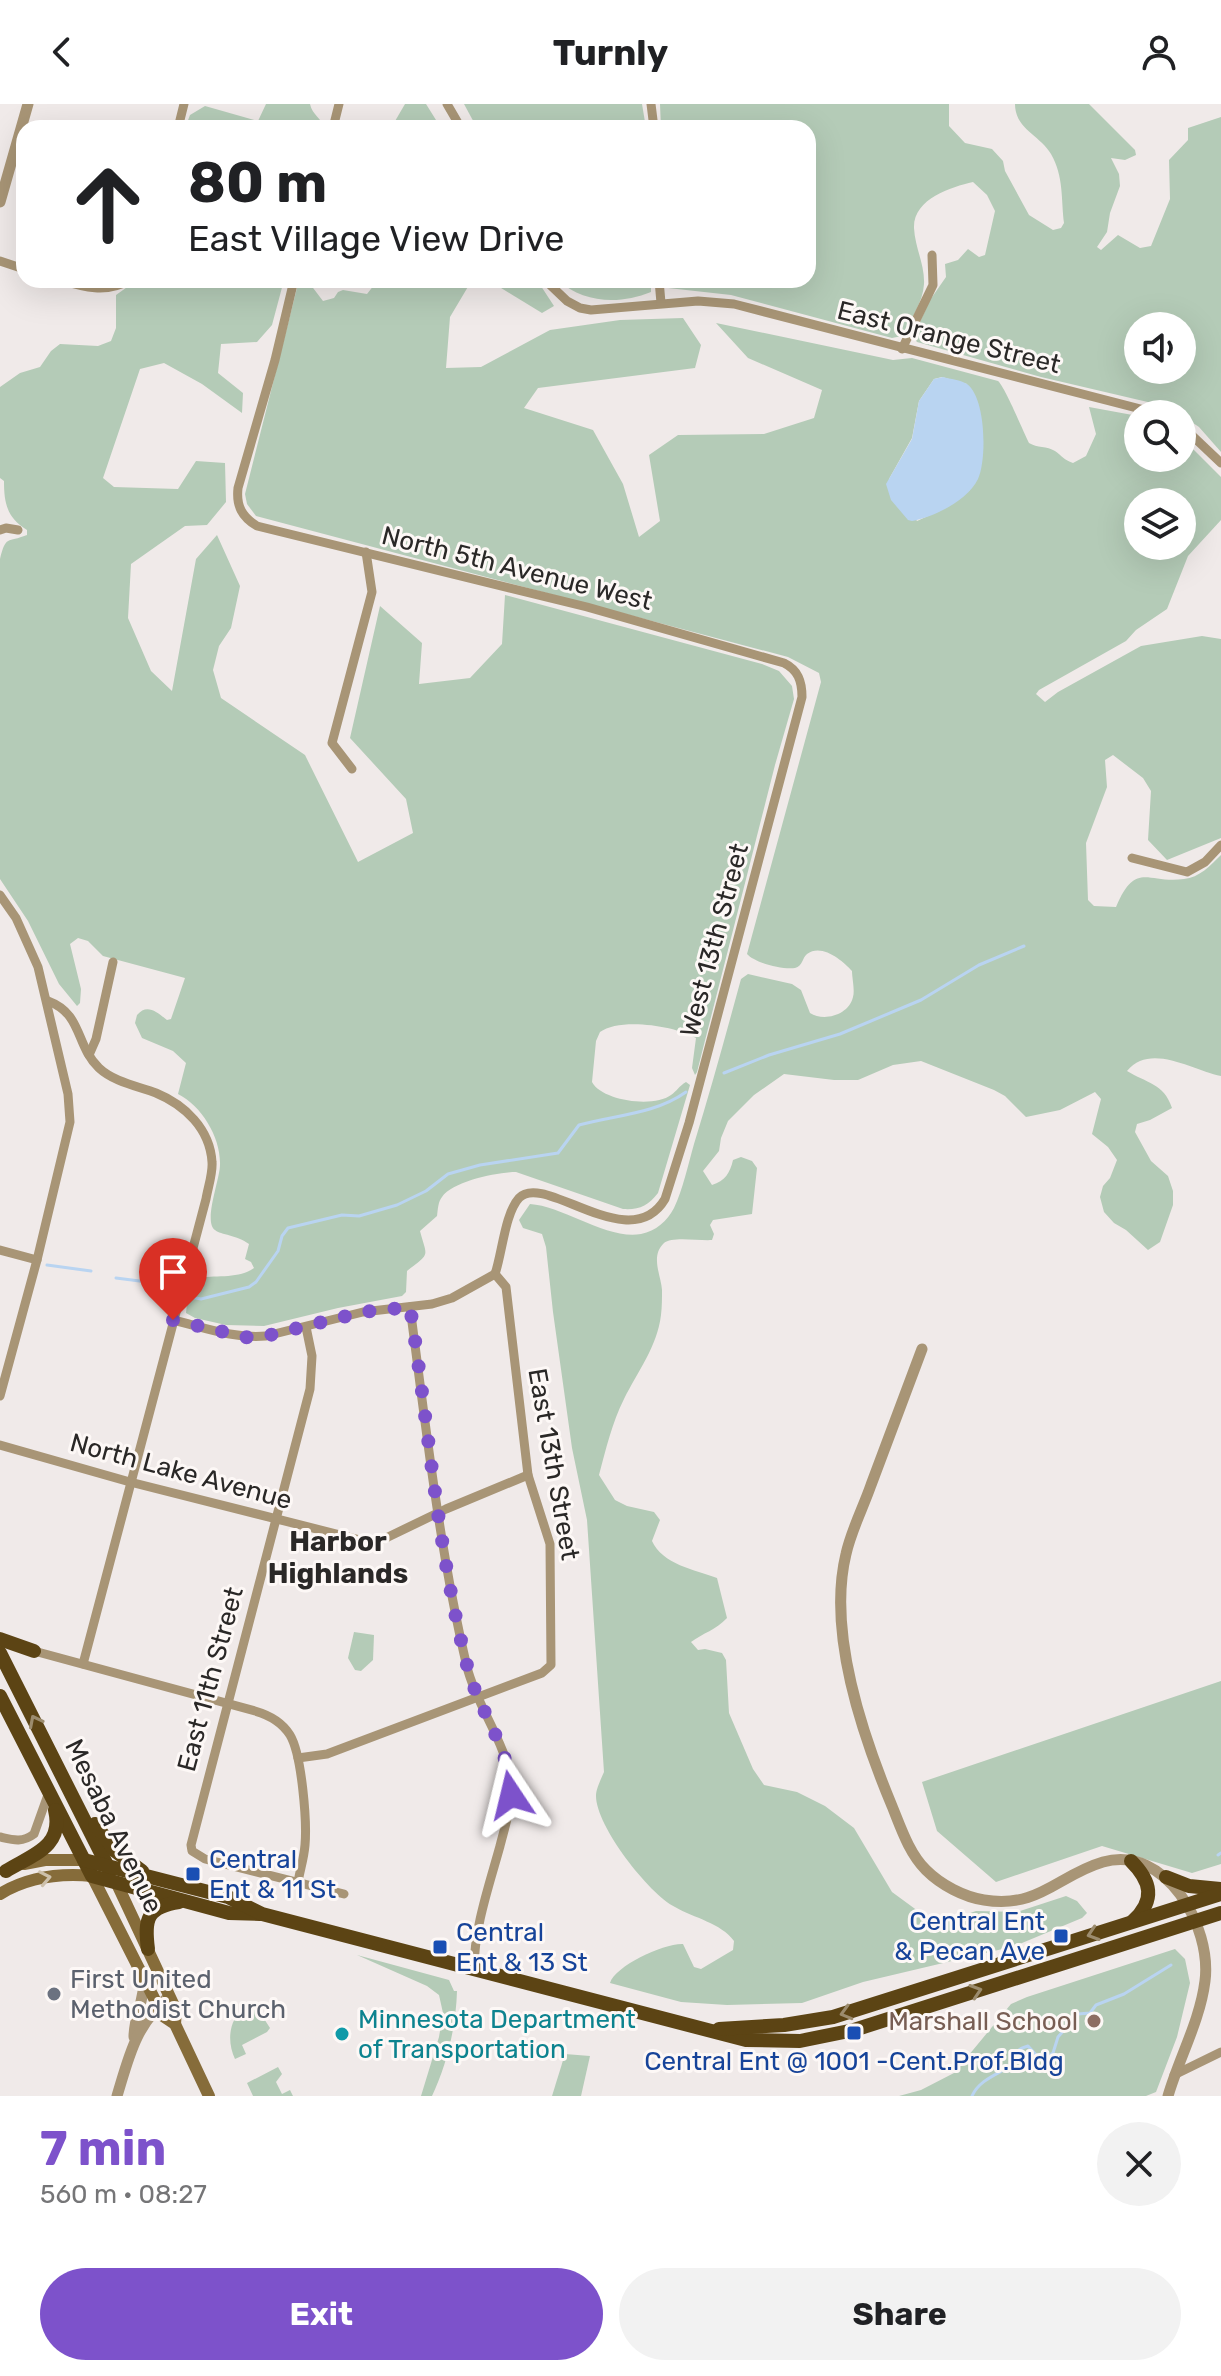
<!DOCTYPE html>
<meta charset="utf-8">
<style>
body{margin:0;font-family:Rubik,sans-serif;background:#f2f2f2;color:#202124;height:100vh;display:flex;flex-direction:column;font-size:30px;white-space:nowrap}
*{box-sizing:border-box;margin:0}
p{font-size:26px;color:#757577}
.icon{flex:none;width:44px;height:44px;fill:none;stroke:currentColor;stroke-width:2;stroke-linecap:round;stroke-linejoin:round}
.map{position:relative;height:1992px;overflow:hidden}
.details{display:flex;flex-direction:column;background:#fff;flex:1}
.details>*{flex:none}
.top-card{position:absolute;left:16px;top:16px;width:800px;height:168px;border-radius:24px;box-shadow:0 8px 32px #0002;background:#fff;color:#202124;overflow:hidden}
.controls{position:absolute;left:1124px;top:208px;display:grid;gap:16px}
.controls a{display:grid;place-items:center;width:72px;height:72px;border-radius:50%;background:#fff;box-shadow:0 8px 32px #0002;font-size:40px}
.pin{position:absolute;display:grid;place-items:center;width:68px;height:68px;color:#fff;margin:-82px -34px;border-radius:50% 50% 50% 0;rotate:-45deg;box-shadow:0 0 8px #0007}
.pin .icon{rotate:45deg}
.me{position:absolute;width:88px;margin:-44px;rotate:350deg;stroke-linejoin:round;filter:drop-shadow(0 0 6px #0008)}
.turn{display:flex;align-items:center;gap:28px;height:168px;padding:0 40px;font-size:36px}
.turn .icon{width:104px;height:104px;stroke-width:2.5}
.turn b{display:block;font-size:56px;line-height:68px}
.round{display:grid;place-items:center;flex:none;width:84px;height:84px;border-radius:42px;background:#f2f2f2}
.summary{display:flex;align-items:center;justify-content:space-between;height:136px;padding:0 40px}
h1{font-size:48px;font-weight:700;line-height:60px;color:#7d52cb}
.action{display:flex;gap:16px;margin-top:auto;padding:16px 40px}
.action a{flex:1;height:92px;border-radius:48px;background:#7d52cb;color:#fff;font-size:32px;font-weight:700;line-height:92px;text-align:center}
.action a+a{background:#f2f2f2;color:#202124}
header{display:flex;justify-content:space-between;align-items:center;height:104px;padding:0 40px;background:#fff;font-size:36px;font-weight:700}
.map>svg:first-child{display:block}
.green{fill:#b4cbb7;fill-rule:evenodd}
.water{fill:#b9d4f1}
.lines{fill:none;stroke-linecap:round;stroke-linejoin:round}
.stream{stroke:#b9d4f1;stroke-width:3}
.minor{stroke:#a89576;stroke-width:9}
.tertiary{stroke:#a89576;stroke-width:11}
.secondary{stroke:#866c3a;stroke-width:12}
.trunk{stroke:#5c4414;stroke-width:14}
.oneway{stroke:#9c8c6e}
.oneway2{stroke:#cdc0ab}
.route{stroke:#7d52cb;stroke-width:14;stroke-dasharray:0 25.2}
.transit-dot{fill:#1a4fb4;stroke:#fdf8f6;stroke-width:3}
.worship-dot{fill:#6b7280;stroke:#fdf8f6;stroke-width:3}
.education-dot{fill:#8d6e63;stroke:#fdf8f6;stroke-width:3}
.culture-dot{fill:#0f9aa8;stroke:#fdf8f6;stroke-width:3}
.labels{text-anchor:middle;stroke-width:6;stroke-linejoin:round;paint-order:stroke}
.street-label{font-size:26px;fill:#2a2827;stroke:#fdf8f6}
.transit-label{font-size:26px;fill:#164399;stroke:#fdf8f6;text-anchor:start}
.worship-label{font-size:26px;fill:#5b616d;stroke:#fdf8f6;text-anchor:start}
.culture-label{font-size:26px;fill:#0d838f;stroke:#fdf8f6;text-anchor:start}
.education-label{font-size:26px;fill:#785e54;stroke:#fdf8f6;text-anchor:end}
.neighbourhood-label{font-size:28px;font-weight:bold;fill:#2a2827;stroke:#fdf8f6}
</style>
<header><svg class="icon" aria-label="back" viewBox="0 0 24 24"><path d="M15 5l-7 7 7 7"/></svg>Turnly<svg class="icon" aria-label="person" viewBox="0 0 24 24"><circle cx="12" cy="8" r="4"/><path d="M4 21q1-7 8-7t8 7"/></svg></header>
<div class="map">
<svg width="1221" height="1992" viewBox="0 0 1221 1992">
<rect width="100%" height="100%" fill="#f0eae9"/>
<g class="green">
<path d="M266 0H310C312 11 322 14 324 24H185L190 11 205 2 258 17Z"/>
<path d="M405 0H426L441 24H391Z"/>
<path d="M464 0H642L646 24H477Z"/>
<path d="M660 0H949V22L965 39 992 45 1003 57 1005 67 1029 111 1053 126 1061 124 1064 119C1061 95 1064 73 1051 50 1040 31 1015 25 1015 0H1089L1135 46 1136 51 1125 56 1111 54 1119 70 1120 82 1110 109 1107 128 1097 143 1101 146 1118 131 1140 144 1151 142 1170 95 1169 56 1188 36V24L1221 13V348L1199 323 1169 303 1041 273 917 238 914 234 915 229 930 196 946 173 945 160 958 156 968 145 979 153 985 151 995 107 987 91 973 78C951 83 913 95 914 124 915 144 925 161 924 180 923 199 910 216 902 232L892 234 731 191 668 184 663 181V176H808V24H661ZM1138 222H1182V266H1138Z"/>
<path d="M137 176H284L272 221 257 238 221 240 218 269 243 289 242 309 202 280 164 259 140 265 103 374 114 383 178 385 196 357 225 359 226 398 207 421 185 422 131 460 128 514 151 567 172 587 196 455 217 431 240 482 231 524 219 542 213 566 221 594 305 651 358 758 413 729 406 695 350 634 380 502 422 539 419 580 470 574 502 540 505 491 762 560 779 567 792 582 794 595 775 661 697 968 695 971 692 964 696 934C676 922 620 913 600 928L596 937 592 978C602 997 654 1004 671 991 677 987 679 982 686 978L690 981 658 1089C648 1102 639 1106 623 1105L516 1068C498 1068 453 1077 442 1093 438 1098 438 1105 437 1112L420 1127C427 1154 431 1148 407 1167L406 1188 402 1192 338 1204 264 1222 226 1221 195 1214 186 1209 188 1190 197 1174C215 1171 239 1175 254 1164L251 1158 245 1155 249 1140C237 1131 221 1131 215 1126 203 1118 220 1075 220 1061 221 1034 202 1002 178 990L186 959 173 947 142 934 135 919 137 911C147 899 157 908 167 916L171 915 185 874 103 852 88 837 78 834 70 840 81 885 80 899 77 902 59 880 28 817 0 775V455C6 431 7 439 27 431V426C7 414 4 399 4 377L0 374V283L20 269 40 263 51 247 60 240 98 242 111 237 116 224V191Z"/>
<path d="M299 176H307L323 197 334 194 338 188 343 186 367 190 378 176H472L450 213 446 264 481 263 550 226 620 216 683 214 701 241 695 264 538 284 524 304 593 326 623 380 639 433 660 417 649 351 678 331 764 330 814 314 822 286 748 254 716 219 893 256 912 254 998 277C1005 283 1023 327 1029 339 1037 344 1047 342 1055 347 1062 352 1064 356 1073 359L1086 352 1096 330 1089 303 1138 312V354H1182V334L1221 373V416L1188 452 1167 505 1136 526 1126 537 1039 586 1036 590 1045 598 1058 588 1141 542 1202 532 1221 535V734L1167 756 1148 736 1151 687 1143 674 1113 651 1105 656 1107 683 1086 739 1088 796 1094 802 1116 803C1136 756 1147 780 1184 775 1199 774 1211 761 1221 751V972C1193 967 1151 938 1127 967 1146 979 1164 979 1172 1004L1150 1016 1137 1020 1135 1028 1151 1057 1168 1072 1173 1087V1101L1160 1138 1148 1146 1126 1126 1114 1119 1104 1108 1100 1093 1103 1082 1110 1074 1117 1056 1108 1043 1092 1030 1101 995 1095 988 1060 1006 1026 1013 1005 992 994 986 921 957 893 961 858 976H834L784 970 754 991 728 1017 721 1034 719 1047 703 1067 712 1081C725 1077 730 1069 733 1056L741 1053 752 1057 757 1064 752 1110 713 1116 710 1121 714 1130 712 1136C699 1137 672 1132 664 1139 650 1152 661 1171 662 1186 662 1194 662 1203 661 1211 657 1243 638 1267 624 1295 612 1319 606 1345 599 1371L615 1396 627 1402 654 1408 660 1416 652 1437C662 1460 695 1466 717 1474L727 1514C716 1526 703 1529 691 1538L698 1546 705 1545 722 1549 726 1556 729 1609 753 1665 764 1681 797 1688 825 1702 854 1724 892 1788 922 1810 953 1815 976 1807 1017 1808 1066 1792 1077 1797 1087 1809 1082 1814 1015 1842 863 1878 802 1899 727 1901 681 1898 610 1879C615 1862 664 1839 683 1840L694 1863 701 1865 733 1846 734 1837C721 1819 694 1814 675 1803 649 1790 596 1722 596 1692 596 1685 601 1675 604 1668L587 1416 572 1344 553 1208 546 1143 542 1130 523 1124 519 1116 530 1100C563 1102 607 1136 641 1130 656 1127 667 1117 674 1104 683 1085 688 1061 694 1040 711 985 726 930 741 875L748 870 792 880 801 886 810 909C824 918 849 911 853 893 855 886 852 874 852 867 843 857 822 839 807 850 802 854 803 862 795 864 783 866 755 859 747 850L821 578 819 569 788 553 256 412 247 400 245 390ZM942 273 967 280 970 386 943 405 917 417 889 375 912 334 919 297 934 275ZM1138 398H1182V442H1138Z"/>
<path d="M488 176H537L554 202 542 209Z"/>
<path d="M558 176H651V188C619 201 583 199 558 176Z"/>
<path d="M354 1528 374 1531 373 1556 361 1567 355 1566 348 1554Z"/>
<path d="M1221 1577V1760L1192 1769 1102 1742 996 1778 937 1727 922 1678Z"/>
<path d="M1175 1845 1185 1855 1190 1879 1177 1933 1156 1988 1146 1992H899L921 1986 954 1969 1011 1900 1027 1893Z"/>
<path d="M357 1851 449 1876 454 1887H457C456 1923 447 1960 432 1992H421L439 1933 443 1909 439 1891 427 1882Z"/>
<path d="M245 1905 259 1907 270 1924 267 1928 242 1941 246 1950 235 1955C227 1939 228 1914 245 1905Z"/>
<path d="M565 1950 590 1952 581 1992H552Z"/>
<path d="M278 1963 282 1970 276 1978 282 1990 290 1986 293 1992H253L247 1979Z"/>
</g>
<path class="water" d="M943 273C950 275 961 276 967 280 986 294 987 355 978 375 967 397 934 413 912 417L908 416 891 396 886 380 912 335 919 297 934 275Z"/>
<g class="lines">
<g class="stream">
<path d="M724 969 769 951 840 930 921 896 979 861 1024 842"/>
<path d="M47 1161 91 1167"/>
<path d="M116 1174 163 1180"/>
<path d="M190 1193 201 1195 249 1183 256 1178 278 1147 282 1132 288 1124 342 1111 359 1112 397 1101 426 1087 448 1070 480 1061 558 1049 579 1021C616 1011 655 1010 686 988"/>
<path d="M1218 1751 1221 1749"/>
<path d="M972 1992C979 1976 998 1970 1012 1961 1014 1949 1017 1945 1028 1942L1038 1953 1044 1955 1053 1949 1058 1933 1078 1910 1090 1909 1096 1901 1124 1890 1171 1861"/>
</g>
<g class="minor">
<path d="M447 0 461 24"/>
<path d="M651 0 654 24"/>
<path d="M178 24 184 0"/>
<path d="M333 24 339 0"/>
<path d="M0 157 24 165"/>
<path d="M60 176C83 183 107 190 129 176"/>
<path d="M294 176 275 256 238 384C236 402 242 413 257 422L587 503 784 559C798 566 802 577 802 593L689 1019 665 1095C630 1154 544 1067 519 1094 505 1109 502 1150 495 1170"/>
<path d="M545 176 567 197 580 204 591 206 698 197 734 200 1160 310"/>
<path d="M659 176 661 199"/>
<path d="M902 245 933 181 932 151"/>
<path d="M1182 322 1221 359"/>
<path d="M0 426 6 424 18 426"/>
<path d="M352 665 332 639 372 488 366 448"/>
<path d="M1132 754 1187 768 1205 758 1221 741"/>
<path d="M0 791 16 814 38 863 68 990 70 1018 37 1156 0 1292"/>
<path d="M48 897C83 910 75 941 99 964 114 978 137 982 156 989 185 1001 210 1025 212 1058 213 1069 208 1083 206 1095L83 1560"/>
<path d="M89 951 96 935 113 858"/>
<path d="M0 1146 37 1156"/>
<path d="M410 1203C426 1323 439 1444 467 1563 477 1604 508 1640 511 1682 512 1702 505 1722 500 1742 489 1782 474 1824 474 1866"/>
<path d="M173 1216C203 1223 234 1235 266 1232L363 1208 432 1200 452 1194 495 1170"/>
<path d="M306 1223 312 1252 310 1285 191 1741 192 1747 205 1755 344 1790"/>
<path d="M0 1341 130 1378 368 1438 386 1434 446 1405 528 1371"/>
<path d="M34 1547 255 1607C269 1611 282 1618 290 1631 302 1651 307 1718 305 1741 304 1754 300 1766 298 1778"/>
<path d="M298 1654 327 1650 542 1569 551 1561 550 1440 528 1371 506 1183 495 1170"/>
<path d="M0 1733C13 1736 22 1739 34 1730L49 1688"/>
<path d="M1174 1971 1221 1948"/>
</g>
<g class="tertiary">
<path d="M0 98 28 0"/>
<path d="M922 1245C905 1290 888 1336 871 1381 863 1404 851 1427 846 1450 827 1528 862 1630 892 1702 901 1724 909 1749 926 1766 941 1781 964 1793 984 1796 1039 1805 1058 1771 1103 1758 1166 1740 1212 1823 1205 1877 1200 1917 1179 1954 1168 1992"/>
<path d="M134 1933C134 1911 144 1899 144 1876"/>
<path d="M117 1992C130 1949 135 1923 169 1892"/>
</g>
<g class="secondary">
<path d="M24 1760 45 1756H84"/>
<path d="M117 1780 176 1906 175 1920"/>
<path d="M0 1790C28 1773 60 1769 92 1772L163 1912 175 1920 209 1992"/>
</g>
<g class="trunk">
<path d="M0 1535 34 1547"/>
<path d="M0 1549 110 1767"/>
<path d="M0 1592 92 1772 229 1809 260 1810"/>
<path d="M95 1720 115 1747 142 1767"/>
<path d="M84 1756 228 1793 262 1810 746 1936 800 1937 854 1926 1221 1809"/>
<path d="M1131 1757C1151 1777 1156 1796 1133 1817"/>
<path d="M6 1767C32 1751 64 1743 55 1706"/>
<path d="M1166 1773 1189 1782 1221 1785"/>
<path d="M148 1845C144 1815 147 1803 179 1798"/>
<path d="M719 1925 784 1921 833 1913 1221 1790"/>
</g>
</g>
<defs><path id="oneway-chevron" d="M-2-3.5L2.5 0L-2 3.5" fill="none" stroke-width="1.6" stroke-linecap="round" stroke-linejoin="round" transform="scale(2)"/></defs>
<g class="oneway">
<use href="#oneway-chevron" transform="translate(35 1617) rotate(-117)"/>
<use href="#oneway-chevron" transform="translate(1093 1830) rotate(162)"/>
<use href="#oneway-chevron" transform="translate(976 1887) rotate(-18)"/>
<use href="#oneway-chevron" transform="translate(846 1909) rotate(164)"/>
</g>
<use class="oneway2" href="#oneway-chevron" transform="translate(45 1774) rotate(-11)"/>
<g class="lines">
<path class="route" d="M173 1216 250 1234 266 1232 363 1208 410 1203C429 1323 437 1446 468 1565 479 1608 511 1645 511 1691"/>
</g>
<g class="transit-dot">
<rect x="185" y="1762" width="16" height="16" rx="4"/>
<rect x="1053" y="1824" width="16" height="16" rx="4"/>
<rect x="432" y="1835" width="16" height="16" rx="4"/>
<rect x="846" y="1921" width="16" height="16" rx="4"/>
</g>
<circle class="worship-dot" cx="54" cy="1890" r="8"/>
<circle class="education-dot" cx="1094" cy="1917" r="8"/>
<circle class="culture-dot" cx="342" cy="1930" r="8"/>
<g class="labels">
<g class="street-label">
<text transform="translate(949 233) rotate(14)" y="9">East Orange Street</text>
<text transform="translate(517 464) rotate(14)" y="9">North 5th Avenue West</text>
<text transform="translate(714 836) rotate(-75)" y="9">West 13th Street</text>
<text transform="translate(554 1360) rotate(80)" y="9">East 13th Street</text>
<text transform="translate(181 1367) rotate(15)" y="9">North Lake Avenue</text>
<text transform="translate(210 1575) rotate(-75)" y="9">East 11th Street</text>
<text transform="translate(114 1722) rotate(64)" y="9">Mesaba Avenue</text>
</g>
<g class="transit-label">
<text x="209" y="1764">Central<tspan x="209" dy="30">Ent &amp; 11 St</tspan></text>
<text x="1045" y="1826" text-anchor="end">Central Ent<tspan x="1045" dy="30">&amp; Pecan Ave</tspan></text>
<text x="456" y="1837">Central<tspan x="456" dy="30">Ent &amp; 13 St</tspan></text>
<text x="854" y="1966" text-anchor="middle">Central Ent @ 1001 -Cent.Prof.Bldg</text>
</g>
<g class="worship-label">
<text x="70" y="1884">First United<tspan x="70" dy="30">Methodist Church</tspan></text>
</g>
<g class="culture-label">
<text x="358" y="1924">Minnesota Department<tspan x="358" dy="30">of Transportation</tspan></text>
</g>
<g class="education-label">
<text x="1078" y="1926">Marshall School</text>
</g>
<g class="neighbourhood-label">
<text x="338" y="1447">Harbor<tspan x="338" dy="32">Highlands</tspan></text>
</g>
</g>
</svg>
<div class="controls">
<a><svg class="icon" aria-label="sound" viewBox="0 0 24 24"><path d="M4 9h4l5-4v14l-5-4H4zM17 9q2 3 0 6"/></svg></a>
<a><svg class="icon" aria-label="search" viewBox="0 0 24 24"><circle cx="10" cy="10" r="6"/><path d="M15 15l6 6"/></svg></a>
<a><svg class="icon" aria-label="layers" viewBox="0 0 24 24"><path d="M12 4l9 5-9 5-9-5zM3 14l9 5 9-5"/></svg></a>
</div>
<div class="pin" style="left:173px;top:1216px;background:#d93025"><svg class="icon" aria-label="arrive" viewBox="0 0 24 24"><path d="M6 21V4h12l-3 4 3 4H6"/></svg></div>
<svg class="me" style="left:511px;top:1691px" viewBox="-20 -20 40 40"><path d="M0-17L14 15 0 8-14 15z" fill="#7d52cb" stroke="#fff" stroke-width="4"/></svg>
<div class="top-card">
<div class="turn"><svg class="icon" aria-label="ahead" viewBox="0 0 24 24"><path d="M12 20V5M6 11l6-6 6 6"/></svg><div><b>80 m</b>East Village View Drive</div></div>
</div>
</div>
<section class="details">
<div class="summary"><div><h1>7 min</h1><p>560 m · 08:27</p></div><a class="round"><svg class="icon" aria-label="close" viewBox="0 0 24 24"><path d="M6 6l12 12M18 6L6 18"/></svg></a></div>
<div class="action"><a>Exit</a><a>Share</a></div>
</section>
